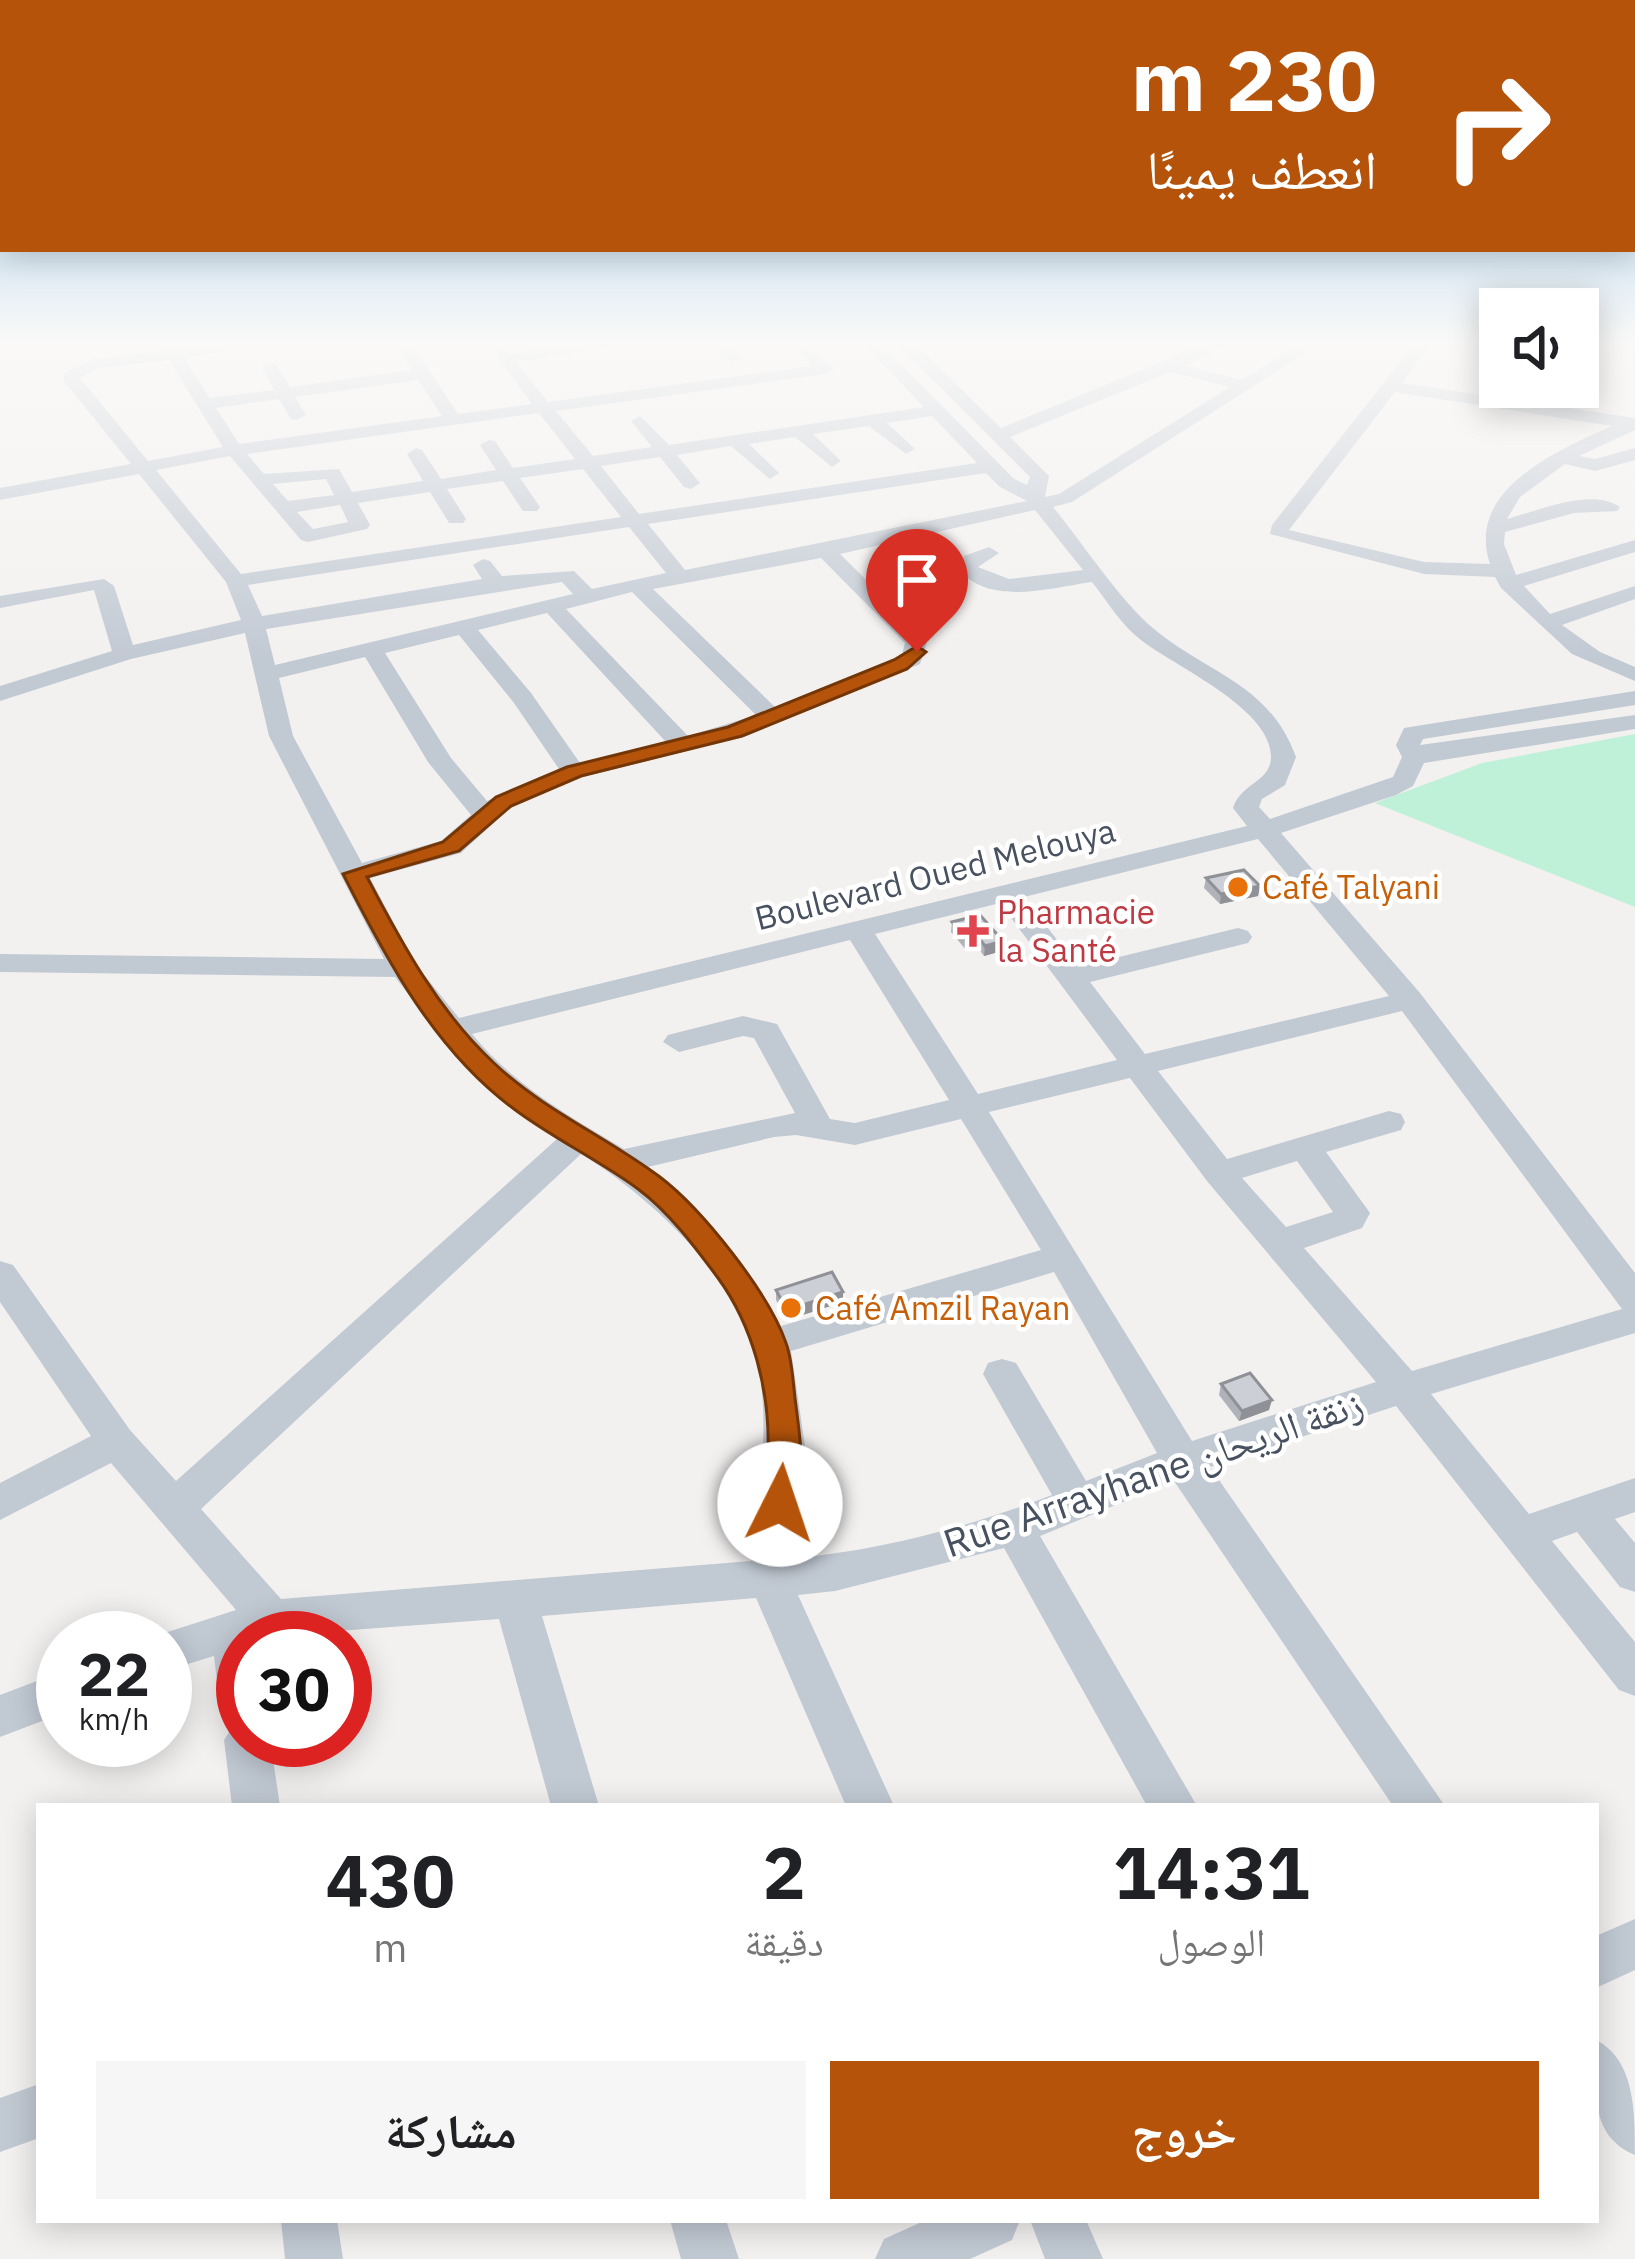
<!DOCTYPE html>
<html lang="ar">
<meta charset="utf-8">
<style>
body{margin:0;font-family:"IBM Plex Sans","Noto Naskh Arabic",sans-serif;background:#f6f6f6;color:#202124;direction:rtl;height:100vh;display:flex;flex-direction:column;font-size:45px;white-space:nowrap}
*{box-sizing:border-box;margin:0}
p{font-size:39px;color:#757577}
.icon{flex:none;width:66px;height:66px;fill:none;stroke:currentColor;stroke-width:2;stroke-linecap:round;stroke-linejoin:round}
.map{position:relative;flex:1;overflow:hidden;direction:ltr}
.sheet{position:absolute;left:36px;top:1803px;width:1563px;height:420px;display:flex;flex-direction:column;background:#fff;border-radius:0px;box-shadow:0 6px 30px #0003;direction:rtl}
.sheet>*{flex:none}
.hud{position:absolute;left:0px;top:0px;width:1635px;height:252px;box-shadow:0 6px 30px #0003;direction:rtl;background:#b45309;color:#fff;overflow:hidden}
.fabs{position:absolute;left:1479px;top:288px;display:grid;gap:24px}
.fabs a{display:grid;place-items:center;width:120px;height:120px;border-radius:0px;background:#fff;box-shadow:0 6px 30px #0003;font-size:60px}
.speed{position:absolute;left:36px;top:1611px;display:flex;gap:24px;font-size:60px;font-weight:700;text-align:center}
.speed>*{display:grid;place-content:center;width:156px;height:156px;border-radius:50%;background:#fff;box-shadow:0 6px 30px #0003;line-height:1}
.speed small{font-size:30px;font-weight:400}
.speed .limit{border:18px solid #d22;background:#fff;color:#111}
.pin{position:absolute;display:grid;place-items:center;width:102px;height:102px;color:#fff;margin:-123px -51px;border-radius:50% 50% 50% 0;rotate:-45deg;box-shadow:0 0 12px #0007}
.pin .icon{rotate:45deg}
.me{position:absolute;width:132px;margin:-66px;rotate:4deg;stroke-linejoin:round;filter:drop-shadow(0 0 9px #0008)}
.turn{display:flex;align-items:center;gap:42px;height:252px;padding:0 60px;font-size:54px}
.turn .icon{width:156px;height:156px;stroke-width:2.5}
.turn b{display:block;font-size:84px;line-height:102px}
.eta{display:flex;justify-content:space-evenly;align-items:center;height:204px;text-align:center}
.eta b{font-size:72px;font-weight:700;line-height:84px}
.cta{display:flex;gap:24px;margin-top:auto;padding:24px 60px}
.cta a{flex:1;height:138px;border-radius:0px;background:#b45309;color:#fff;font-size:48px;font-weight:700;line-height:138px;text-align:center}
.cta a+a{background:#f6f6f6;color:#202124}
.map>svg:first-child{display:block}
.green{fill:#bef1d8}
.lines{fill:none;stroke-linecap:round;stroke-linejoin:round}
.minor{fill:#c1c9d3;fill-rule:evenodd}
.wall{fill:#afb2b8}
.shaded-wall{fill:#8f9196}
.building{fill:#cccfd6;stroke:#8f9196;stroke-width:3}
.route{fill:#b45309;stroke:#753606;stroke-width:3}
.food-dot{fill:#e8710a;stroke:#fff;stroke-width:4.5}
.health-dot{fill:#e0444e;stroke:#fff;stroke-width:4.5}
.labels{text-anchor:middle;stroke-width:9;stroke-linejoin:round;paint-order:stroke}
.street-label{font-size:33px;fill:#48515f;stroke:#fff}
.food-label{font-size:33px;fill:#c56008;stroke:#fff;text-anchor:start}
.health-label{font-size:33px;fill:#be3a42;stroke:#fff;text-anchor:start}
.near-street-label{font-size:39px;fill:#48515f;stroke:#fff}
</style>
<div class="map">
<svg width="1635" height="2259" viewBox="0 0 1635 2259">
<rect width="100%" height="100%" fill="#f3f1f0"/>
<path class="green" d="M1635 734V907L1375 803 1482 763Z"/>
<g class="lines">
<g class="minor">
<path d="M227 343H278L184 358 210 398 274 390 262 367 270 362 276 364 290 387 412 370 395 343H411L458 414 532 404 488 343H502L509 354 587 343H634L516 362 548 402 812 366 790 343H808L833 369 825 374 556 411 593 456 652 447 631 421 640 416 669 445 924 407 863 343H880L1014 479 1027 485 1030 477 896 343H914L1001 428 1207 343H1229L1185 366 1242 380 1301 343H1321L1072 502 1053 507C1082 542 1120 601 1154 629 1208 674 1269 683 1296 757L1285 785 1262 799 1259 807 1270 819 1393 777 1402 757 1396 745 1404 728 1635 691V705L1423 739 1420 745 1635 715V729L1424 763 1413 786 1396 795 1281 833 1420 993 1635 1273V1333L1431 1394 1529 1514 1635 1478V1512L1615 1519 1635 1543V1592L1620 1587 1577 1532 1552 1541 1635 1642V1696L1619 1690 1396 1406 1210 1467 1445 1806H1393L1174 1481 1040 1536 1197 1806H1147L1004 1548 835 1591 798 1595 894 1806H846L756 1598 542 1616 599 1806H551L499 1619 243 1638V1740H270L280 1806H232L224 1740 235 1723 227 1720 220 1705 214 1656 165 1671V1638H149L236 1610 111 1463 0 1520V1483L91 1436 0 1302V1261L13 1265 130 1430 176 1481 557 1139C482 1092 448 1045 395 977L0 972V954L384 959 269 736 245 633 131 659 0 701V686L112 651 94 590 0 608V596L104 579 114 586 133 645 241 620 226 582 139 474 0 500V488L131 464 64 381V373L94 359ZM169 360 223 447 148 461 80 378 98 368ZM1170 372 1230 387 1059 494 1045 497 1049 476 1010 437ZM418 380 442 416 239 444 216 408 279 399 291 419 297 420 306 415 295 397ZM539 413 575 459 513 468 495 441 489 440 480 445 496 470 441 479 422 450 416 448 407 454 423 481 352 492 339 469 264 474 247 454ZM932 416 977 463 639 514 601 466 660 457 684 487 691 489 700 483 677 455 731 446 770 479 779 473 749 444 795 437 832 467 841 461 813 434 869 426 906 454 915 449 887 423ZM230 456 301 540 308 542 367 529 370 525 358 503 430 492 449 523H463L466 519 447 489 503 481 523 511H537L540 507 520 478 583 469 621 517 241 574 156 470ZM986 473 1000 487 1027 501 685 570 648 524ZM326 479 334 495 288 501 273 484ZM340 505 348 522 313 529 297 512ZM1035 510 1083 570 1009 579 978 567 999 553 989 547 964 556 957 568C990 607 1048 588 1092 582 1107 601 1122 626 1141 640 1174 666 1273 709 1271 758 1270 782 1241 783 1233 808L1247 826 459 1018 416 965 370 878 461 853 512 806 583 777 744 737 920 664 927 642 924 637 840 554ZM629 527 666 573 592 589 574 571 502 576 490 561 483 559 473 565 482 579 262 616 248 585ZM821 558 905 643 902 655 775 707 653 589ZM562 582 573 594 275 665 266 629ZM632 592 756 715 688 736 566 609ZM547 613 666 742 580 763 531 693 478 630ZM459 635 514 703 559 769 487 801 451 758 385 653ZM365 657 428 762 471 815 441 841 362 863 293 736 279 678ZM1258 839 1389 996 1145 1054 1090 982 1248 943 1252 937 1248 931 1238 928 1078 967 1024 897ZM1000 903 1117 1060 978 1094 875 934ZM850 940 949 1100 855 1123 830 1119 777 1024 743 1016 668 1035 663 1042 679 1052 743 1036 754 1038 795 1113 624 1149C567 1115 514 1085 472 1034ZM1402 1011 1622 1309 1412 1371 1304 1248 1362 1228 1370 1213 1326 1152 1401 1130 1405 1122 1401 1114 1389 1111 1227 1159 1158 1071ZM1130 1078 1207 1181 1376 1382 1192 1441 989 1112ZM961 1119 1041 1250 781 1326C748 1264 703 1210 648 1167L774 1137 796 1135 855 1145ZM581 1154C645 1193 728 1269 752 1342 774 1409 759 1493 751 1561L281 1599 201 1509ZM1297 1161 1333 1212 1286 1227 1242 1178ZM1054 1272 1157 1453 1086 1481 1016 1363 1002 1359 988 1363 983 1374 1052 1495C972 1526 879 1551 794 1558L805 1446 791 1351Z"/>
<path d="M713 343H730L745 359 731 362Z"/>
<path d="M1415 343H1432L1402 383 1635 418V430L1579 456 1595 459 1635 448V460L1595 471 1565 464 1520 497 1507 519C1538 511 1591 487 1620 507L1617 511 1574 513 1505 532 1504 544 1516 575 1635 540V552L1524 586 1550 614 1635 586V599L1562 625 1600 652 1635 667V681L1572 654 1501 588 1495 577 1424 574 1270 534 1272 525ZM1395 392 1612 426C1556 451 1465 490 1490 564L1424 562 1289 530Z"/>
<path d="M1578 343H1589L1578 354Z"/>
<path d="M63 1671V1713L0 1737V1695Z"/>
<path d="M1635 1919V1970L1596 1988V1936Z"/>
<path d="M1596 2040C1635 2060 1635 2111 1635 2155 1587 2135 1596 2085 1596 2040Z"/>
<path d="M39 2084V2138L0 2152V2098Z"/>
<path d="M281 2220H337L343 2259H285Z"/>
<path d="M670 2220H726L739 2259H681Z"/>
<path d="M926 2220H1020L1012 2240 970 2259H875L884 2239Z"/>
<path d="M1030 2220H1086L1103 2259H1045Z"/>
</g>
</g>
<g class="wall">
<path d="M1206 878 1260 886 1258 896 1220 904 1204 888Z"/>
<path d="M952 922 1003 941 1002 951 984 956 978 948 967 951 951 932Z"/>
<path d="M776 1290 843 1302 787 1320 776 1300Z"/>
<path d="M1221 1384 1269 1410 1239 1421 1219 1395Z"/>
</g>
<g class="shaded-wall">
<path d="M1260 886 1258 896 1220 904 1221 894Z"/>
<path d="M979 938 978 948 967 951V941Z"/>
<path d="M1003 941 1002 951 984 956 985 946Z"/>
<path d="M843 1292V1302L787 1320V1310Z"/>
<path d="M1272 1400 1269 1410 1239 1421 1242 1411Z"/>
</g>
<g class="building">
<path d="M1244 870 1260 886 1221 894 1206 878Z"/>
<path d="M980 915 1003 941 985 946 979 938 967 941 952 922Z"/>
<path d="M832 1272 843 1292 787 1310 776 1290Z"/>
<path d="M1250 1373 1272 1400 1242 1411 1221 1384Z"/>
</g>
<linearGradient id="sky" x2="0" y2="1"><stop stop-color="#82bfeb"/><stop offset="0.52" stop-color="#faf9f8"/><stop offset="1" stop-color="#faf9f8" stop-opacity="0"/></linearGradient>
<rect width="1635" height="660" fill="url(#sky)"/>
<path class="route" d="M917 646 926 652 907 669 742 736 581 776 511 806 459 851 367 877C402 944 439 1012 495 1064 545 1111 607 1137 660 1177 702 1209 769 1293 786 1343 793 1362 793 1386 796 1406 800 1439 808 1484 792 1514L780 1518 768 1514C759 1496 767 1472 768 1451 770 1391 753 1326 718 1278 695 1247 669 1212 638 1189 599 1160 554 1139 514 1109 435 1051 386 959 343 874L443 842 496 797 567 767 728 727 894 660Z"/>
<g class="food-dot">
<circle cx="1238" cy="887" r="12"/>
<circle cx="791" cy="1308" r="12"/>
</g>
<path class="health-dot" d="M967 913h12v12h12v12h-12v12h-12v-12h-12v-12h12z"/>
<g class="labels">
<g class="street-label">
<text transform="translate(935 874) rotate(-14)" y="12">Boulevard Oued Melouya</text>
</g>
<g class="food-label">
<text x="1262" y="899">Café Talyani</text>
<text x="815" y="1320">Café Amzil Rayan</text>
</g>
<g class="health-label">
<text x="997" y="924">Pharmacie<tspan x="997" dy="38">la Santé</tspan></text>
</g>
<g class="near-street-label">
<text transform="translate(1153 1473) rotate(-19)" y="14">Rue Arrayhane زنقة الريحان</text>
</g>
</g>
</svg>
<div class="fabs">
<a><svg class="icon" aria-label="sound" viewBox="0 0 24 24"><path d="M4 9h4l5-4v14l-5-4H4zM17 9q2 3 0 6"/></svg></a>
</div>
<div class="speed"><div>22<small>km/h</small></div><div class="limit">30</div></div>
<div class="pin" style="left:917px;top:652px;background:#d93025"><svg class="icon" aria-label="arrive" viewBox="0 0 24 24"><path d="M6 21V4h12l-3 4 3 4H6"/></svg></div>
<svg class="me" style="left:780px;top:1504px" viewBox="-20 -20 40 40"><circle r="19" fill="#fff"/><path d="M0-13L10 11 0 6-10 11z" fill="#b45309"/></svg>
<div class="hud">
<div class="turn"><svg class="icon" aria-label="right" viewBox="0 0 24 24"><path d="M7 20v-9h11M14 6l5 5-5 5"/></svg><div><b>230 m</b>انعطف يمينًا</div></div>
</div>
<section class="sheet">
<div class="eta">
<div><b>14:31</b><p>الوصول</p></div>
<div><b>2</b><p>دقيقة</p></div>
<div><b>430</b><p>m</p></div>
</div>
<div class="cta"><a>خروج</a><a>مشاركة</a></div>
</section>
</div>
